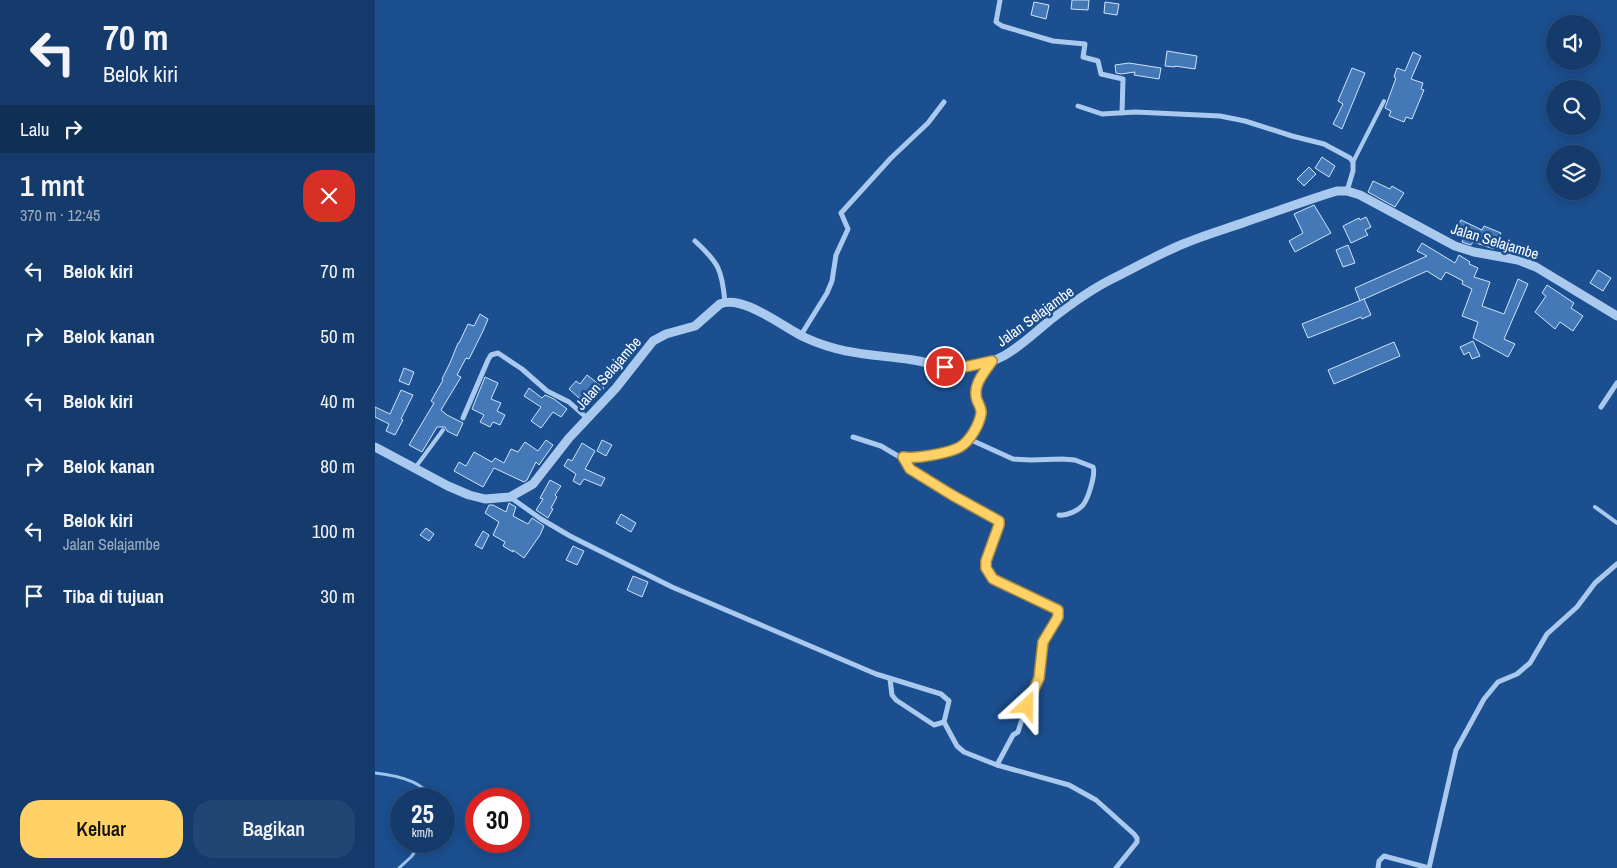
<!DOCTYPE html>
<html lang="id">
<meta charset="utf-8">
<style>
:root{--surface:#143b6b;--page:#214673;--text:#f1f3f6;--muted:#9dadc1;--line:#33557e;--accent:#ffd166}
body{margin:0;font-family:"Archivo Narrow",sans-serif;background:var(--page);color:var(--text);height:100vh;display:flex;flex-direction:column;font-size:19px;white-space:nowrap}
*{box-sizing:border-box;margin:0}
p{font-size:16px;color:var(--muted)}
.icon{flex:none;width:28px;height:28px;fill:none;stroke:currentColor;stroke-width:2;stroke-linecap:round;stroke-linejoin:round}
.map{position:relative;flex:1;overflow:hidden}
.drawer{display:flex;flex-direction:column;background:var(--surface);width:375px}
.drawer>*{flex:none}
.banner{background:#143b6b;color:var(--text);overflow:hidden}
.controls{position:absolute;left:1171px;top:15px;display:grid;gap:10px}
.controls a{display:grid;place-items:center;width:55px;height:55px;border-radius:50%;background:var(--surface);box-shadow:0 2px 12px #0003,0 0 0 1px var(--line);font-size:25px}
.speed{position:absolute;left:15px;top:788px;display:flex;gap:10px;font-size:25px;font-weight:700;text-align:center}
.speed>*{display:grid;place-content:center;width:65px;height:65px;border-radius:50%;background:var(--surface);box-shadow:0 2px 12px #0003,0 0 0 1px var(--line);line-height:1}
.speed small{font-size:12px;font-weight:400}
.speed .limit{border:8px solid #d22;background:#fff;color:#111}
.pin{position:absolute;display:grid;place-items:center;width:42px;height:42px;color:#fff;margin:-21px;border:2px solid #fff;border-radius:50%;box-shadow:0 1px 5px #0007}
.me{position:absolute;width:55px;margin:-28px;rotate:24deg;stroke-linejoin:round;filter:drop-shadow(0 0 4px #0008)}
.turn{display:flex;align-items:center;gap:18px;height:105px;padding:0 20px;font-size:22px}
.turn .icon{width:65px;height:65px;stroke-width:2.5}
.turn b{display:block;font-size:35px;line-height:42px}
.then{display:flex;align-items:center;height:48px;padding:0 20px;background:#0003;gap:10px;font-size:19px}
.round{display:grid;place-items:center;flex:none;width:52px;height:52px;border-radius:20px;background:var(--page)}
.summary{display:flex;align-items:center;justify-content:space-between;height:85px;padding:0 20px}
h1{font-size:30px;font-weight:600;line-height:38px}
.cta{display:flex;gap:10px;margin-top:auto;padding:10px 20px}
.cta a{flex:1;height:58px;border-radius:20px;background:var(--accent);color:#111;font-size:20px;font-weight:600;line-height:58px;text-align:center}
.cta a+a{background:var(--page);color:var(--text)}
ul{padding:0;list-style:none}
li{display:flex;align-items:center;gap:15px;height:65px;padding:0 20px}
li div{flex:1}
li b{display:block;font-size:19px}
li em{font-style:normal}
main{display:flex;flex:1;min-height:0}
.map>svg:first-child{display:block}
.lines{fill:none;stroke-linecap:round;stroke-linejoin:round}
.stream{stroke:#9cc4f0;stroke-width:3}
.building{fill:#4478b7;stroke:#cfe3fa}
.service{stroke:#a9c9ee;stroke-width:4}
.minor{stroke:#a9c9ee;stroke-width:5}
.tertiary{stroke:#a9c9ee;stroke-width:9}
.route-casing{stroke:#a68842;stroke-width:12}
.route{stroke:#ffd166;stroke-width:9}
.labels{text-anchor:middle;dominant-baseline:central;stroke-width:5;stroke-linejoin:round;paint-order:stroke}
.street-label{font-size:15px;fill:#fff;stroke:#1b4f8f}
</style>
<main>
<section class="drawer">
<div class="banner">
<div class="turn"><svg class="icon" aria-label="left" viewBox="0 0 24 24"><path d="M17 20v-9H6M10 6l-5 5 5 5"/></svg><div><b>70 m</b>Belok kiri</div></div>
<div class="then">Lalu<svg class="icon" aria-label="right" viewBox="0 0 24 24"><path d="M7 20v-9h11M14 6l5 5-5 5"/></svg></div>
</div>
<div class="summary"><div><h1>1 mnt</h1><p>370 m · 12:45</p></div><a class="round" style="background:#d93025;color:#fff"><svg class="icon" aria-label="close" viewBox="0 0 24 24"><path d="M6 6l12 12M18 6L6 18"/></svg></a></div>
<ul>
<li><svg class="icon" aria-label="left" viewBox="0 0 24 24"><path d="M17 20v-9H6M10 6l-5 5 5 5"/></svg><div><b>Belok kiri</b></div><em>70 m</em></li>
<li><svg class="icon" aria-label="right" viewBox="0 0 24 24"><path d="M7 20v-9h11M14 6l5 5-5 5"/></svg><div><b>Belok kanan</b></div><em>50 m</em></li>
<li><svg class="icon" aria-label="left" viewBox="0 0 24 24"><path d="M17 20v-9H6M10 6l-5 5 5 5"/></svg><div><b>Belok kiri</b></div><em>40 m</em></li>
<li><svg class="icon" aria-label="right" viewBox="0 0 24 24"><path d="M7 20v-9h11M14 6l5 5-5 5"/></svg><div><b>Belok kanan</b></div><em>80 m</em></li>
<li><svg class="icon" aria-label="left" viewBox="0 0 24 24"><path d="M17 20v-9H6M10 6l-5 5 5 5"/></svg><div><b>Belok kiri</b><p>Jalan Selajambe</p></div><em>100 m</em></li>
<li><svg class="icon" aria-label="arrive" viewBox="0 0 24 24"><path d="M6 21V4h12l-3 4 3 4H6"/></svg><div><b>Tiba di tujuan</b></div><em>30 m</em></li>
</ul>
<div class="cta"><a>Keluar</a><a>Bagikan</a></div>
</section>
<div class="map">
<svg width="1242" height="868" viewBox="0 0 1242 868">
<rect width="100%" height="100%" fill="#1b4f8f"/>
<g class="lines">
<g class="stream">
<path d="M0,773C20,775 47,780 58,799"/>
<path d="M24,868L36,857L48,841"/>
</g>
</g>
<g class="building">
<path d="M697,0H714L713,10L696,9Z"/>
<path d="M659,2L674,5L671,19L656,15Z"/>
<path d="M730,2L744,4L742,15L729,13Z"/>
<path d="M792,51L822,56L820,69L800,66V67L790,66Z"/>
<path d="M1038,52L1046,56L1036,79L1048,83L1046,89L1049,90L1037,119L1031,117L1029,122L1014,116L1016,111L1010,108L1021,78L1019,77L1022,68L1030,71Z"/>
<path d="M754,63L786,68L784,79L759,75L760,72L746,74L741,73L740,65Z"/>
<path d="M977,68L990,73L967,129L958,124L968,104L963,101Z"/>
<path d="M947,157L960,166L954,177L940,168Z"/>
<path d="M934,167L941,174L929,186L922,179Z"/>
<path d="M998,181L1015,189L1017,186L1029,193L1020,207L993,192Z"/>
<path d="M939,205L956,233L920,252L914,241L928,233L919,214Z"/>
<path d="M991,217L996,227L990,230L993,235L976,243L968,226L984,218L985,220Z"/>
<path d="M1086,220L1107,230L1109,226L1126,233L1119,249L1098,242L1096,245L1087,242L1091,233L1082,229Z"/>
<path d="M1047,243L1080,263L1084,255L1095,262L1094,264L1103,268L1099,277L1115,282L1107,306L1129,314L1143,279L1153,284L1129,339L1140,344L1133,357L1098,338L1103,322L1087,316L1097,289L1087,284L1088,281L1071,272L1066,280L1052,271L985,301L980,288L1052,256L1042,251Z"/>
<path d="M973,245L980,263L968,267L961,250Z"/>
<path d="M1223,270L1236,278L1228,291L1215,283Z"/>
<path d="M1172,285L1199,303L1196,308L1208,316L1198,331L1185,322L1180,329L1160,312L1171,296L1167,293Z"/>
<path d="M989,299L996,315L987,319L986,317L933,338L927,324Z"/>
<path d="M105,314L113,319L108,331L94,359L91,358L82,375L86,377L66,410L72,415L88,423L82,436L72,431L70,427H62L47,452L34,445L59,403L56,401L68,380L67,379L75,363L83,343H84L93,324L99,326Z"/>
<path d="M1098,341L1105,356L1097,359L1094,352L1089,355L1085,347Z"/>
<path d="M1019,342L1025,356L959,384L953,370Z"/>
<path d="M29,368L39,372L34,385L24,381Z"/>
<path d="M212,375L229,388L213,406L194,389L201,381L205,384Z"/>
<path d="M110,377L123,383L116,399L126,403L122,411L130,415L125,425L118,422L115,427L105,422L109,415L97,409Z"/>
<path d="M154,388L167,398L170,395L179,399L192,409L186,417L178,412L166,428L156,421L166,407L149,396Z"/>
<path d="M26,390L38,395L26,419L28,420L20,435L11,431L14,424L0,417V407L15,414Z"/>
<path d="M171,440L178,445L164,465L161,462L152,480L149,482L119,468L108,487L79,471L84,462L91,466L99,452L117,462L120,458L129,463L136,449L143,452L150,442L163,451Z"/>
<path d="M227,440L237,445L231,456L222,451Z"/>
<path d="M207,443L220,451L210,469L230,478L226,486L209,479L205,485L198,481L201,474L189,466L193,459L197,461Z"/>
<path d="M175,480L186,486L180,495L182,497L176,508L178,509L173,518L161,510L168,499L165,498Z"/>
<path d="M134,503L141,507L138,516L153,524L157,518L169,526L165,535L149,558L138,550V552L128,546L130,542L118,535L124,522L110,513L114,505H118L131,512Z"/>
<path d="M246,514L261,523L256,532L241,523Z"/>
<path d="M51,528L59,534L54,541L45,535Z"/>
<path d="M108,531L114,535L107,549L100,545Z"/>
<path d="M198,546L209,551L202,565L191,560Z"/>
<path d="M258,576L273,582L267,597L252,590Z"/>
</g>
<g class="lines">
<g class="service">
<path d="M978,162L1009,101"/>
<path d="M40,468L68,430"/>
<path d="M1220,507L1242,523"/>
</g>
<g class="minor">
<path d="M625,0L621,22L627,26L678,41L710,44L708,57L723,61L726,74L748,79L747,113"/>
<path d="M703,106L727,114L760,112L845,116L870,121L917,136L949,144L975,158L978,162V171L972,191"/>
<path d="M320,241C344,263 347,270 350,302"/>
<path d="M426,335L452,293L457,281L461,255L473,229L466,213L516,158L553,123L569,102"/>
<path d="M1226,407L1242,383"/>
<path d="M88,418L113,360L116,355L123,353L147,369L172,391L194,402L212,418"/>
<path d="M478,437L506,446L523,456L532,458L558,454L586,446L594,439L605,418L606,408L602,399L601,388L607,375L615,364"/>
<path d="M594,439L638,459L656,460L687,459L700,460L718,467C721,474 713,499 708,505C703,511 691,516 684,515"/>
<path d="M528,457L535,469L577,495L623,521L625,525L611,561C611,569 613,573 618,579L675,605L683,610L684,614L668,642L664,678L648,716L643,732L638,735L622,765"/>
<path d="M135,497L166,519L195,536L297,587L501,674L566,694L574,701L569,722L582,746L589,752L622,765L694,785L721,800L759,834L762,838V842L741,868"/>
<path d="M515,679L517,695L521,700L559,725L569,722"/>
<path d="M1003,868L1004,861L1009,856L1054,868"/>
<path d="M1054,868L1081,750L1109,699L1123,682L1142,674L1155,663L1172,634L1202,607L1220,583L1242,564"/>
</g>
<path class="tertiary" d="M0,447L73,486L94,495L110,499L135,497L158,484L194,438L241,388L278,341L291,334L320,326L345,304C368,294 409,328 431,338C468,355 498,354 538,360C553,362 570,369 586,368C627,365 644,346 674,321C693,306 715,290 737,279C761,267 784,254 808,244C829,235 851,229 873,221C903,211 932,200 962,191H972L985,195L1080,246L1099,252L1143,260L1161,267L1242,316"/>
</g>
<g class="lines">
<defs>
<path id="route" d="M570,367L585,368L617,361C609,373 597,385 602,400C604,405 607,409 606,414C604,425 595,441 585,447C574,453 542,459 528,457L535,469L577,495L624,521V525L611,561V568L618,579L683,610V617L668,642L664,678L652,706"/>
</defs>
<use href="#route" class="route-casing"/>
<use href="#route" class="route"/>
</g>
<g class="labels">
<g class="street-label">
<text transform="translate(1120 241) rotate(17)">Jalan Selajambe</text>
<text transform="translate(660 316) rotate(-36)">Jalan Selajambe</text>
<text transform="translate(233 373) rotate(-49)">Jalan Selajambe</text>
</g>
</g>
</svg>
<div class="controls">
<a><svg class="icon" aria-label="sound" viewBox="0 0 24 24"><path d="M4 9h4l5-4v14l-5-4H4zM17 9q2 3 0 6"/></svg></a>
<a><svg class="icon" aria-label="search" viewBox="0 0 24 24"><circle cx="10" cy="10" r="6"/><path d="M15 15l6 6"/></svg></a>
<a><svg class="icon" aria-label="layers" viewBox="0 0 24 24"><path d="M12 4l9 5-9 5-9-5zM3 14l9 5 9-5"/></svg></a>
</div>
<div class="speed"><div>25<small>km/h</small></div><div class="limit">30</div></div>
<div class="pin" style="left:570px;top:367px;background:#d93025"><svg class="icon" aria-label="arrive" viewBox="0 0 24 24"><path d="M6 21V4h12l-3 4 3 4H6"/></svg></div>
<svg class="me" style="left:652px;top:706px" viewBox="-20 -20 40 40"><path d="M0-17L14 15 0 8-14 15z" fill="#ffd166" stroke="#fff" stroke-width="4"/></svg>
</div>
</main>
